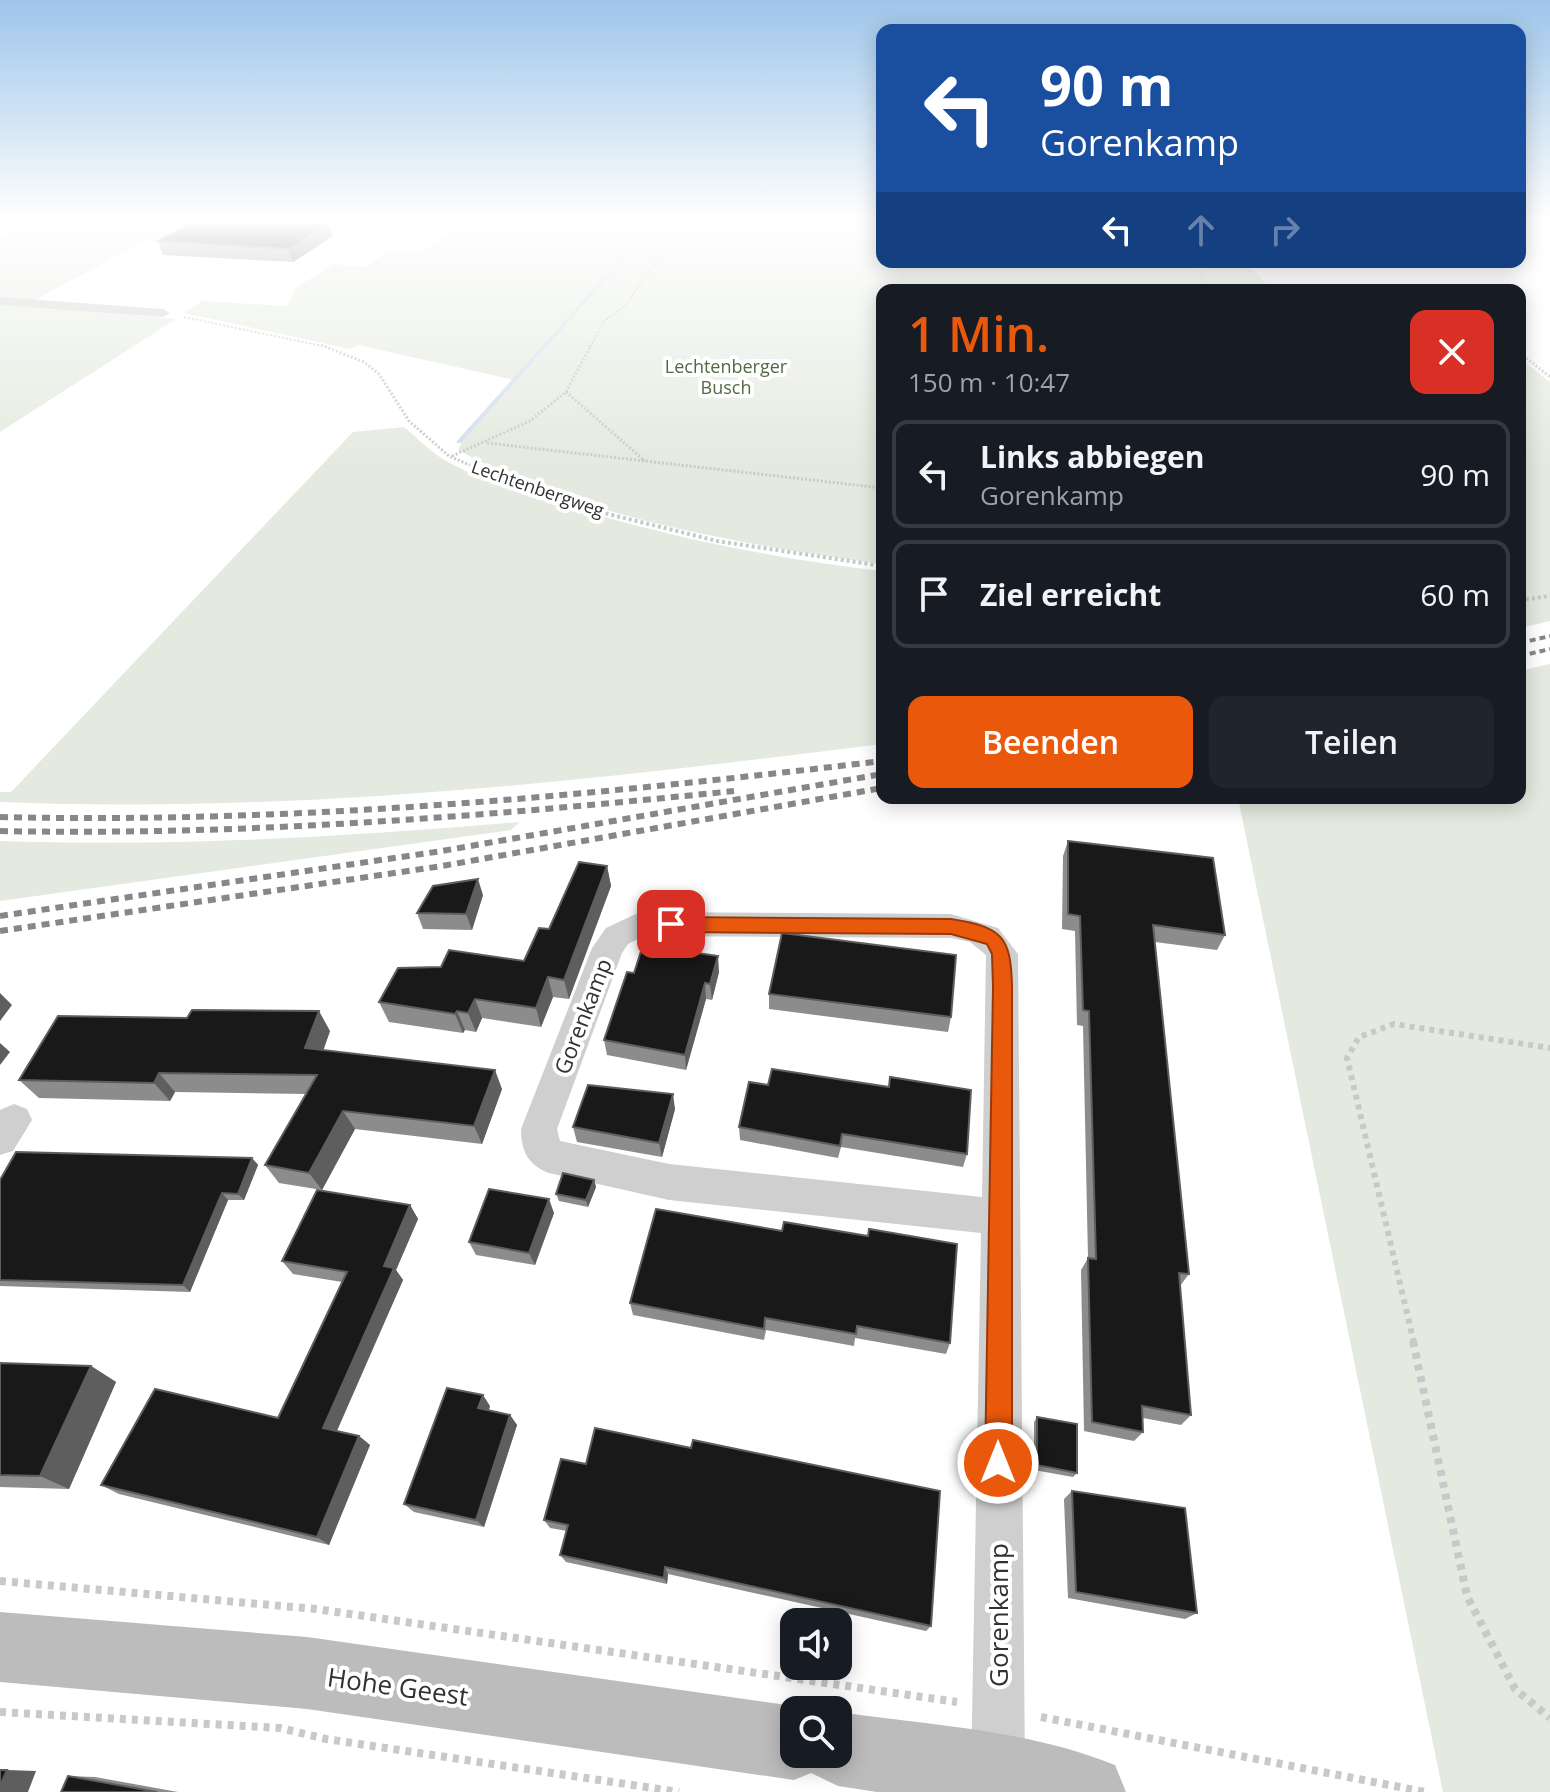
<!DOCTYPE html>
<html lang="de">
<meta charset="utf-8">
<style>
:root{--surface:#171b24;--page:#20242c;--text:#f1f3f6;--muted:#9ea1a6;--line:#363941;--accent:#ea580c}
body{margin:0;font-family:"Open Sans",sans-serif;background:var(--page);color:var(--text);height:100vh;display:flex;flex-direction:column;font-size:30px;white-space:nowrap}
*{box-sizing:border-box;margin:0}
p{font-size:26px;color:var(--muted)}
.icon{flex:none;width:44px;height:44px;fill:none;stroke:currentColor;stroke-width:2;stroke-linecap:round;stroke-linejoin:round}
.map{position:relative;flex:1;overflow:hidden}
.side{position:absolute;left:876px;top:284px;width:650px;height:520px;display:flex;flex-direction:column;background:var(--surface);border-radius:16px;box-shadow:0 4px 20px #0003}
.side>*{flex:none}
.top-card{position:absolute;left:876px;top:24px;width:650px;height:244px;border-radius:16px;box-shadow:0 4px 20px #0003;background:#1a4fa0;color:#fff;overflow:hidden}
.buttons{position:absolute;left:780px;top:1608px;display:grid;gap:16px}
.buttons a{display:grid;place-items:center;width:72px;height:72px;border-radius:16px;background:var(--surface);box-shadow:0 4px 20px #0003;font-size:40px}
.pin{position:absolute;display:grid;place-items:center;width:68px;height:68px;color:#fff;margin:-34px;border-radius:16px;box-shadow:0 4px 12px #0006}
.me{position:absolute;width:88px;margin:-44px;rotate:0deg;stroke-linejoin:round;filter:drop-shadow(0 0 6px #0008)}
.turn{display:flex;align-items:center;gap:28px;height:168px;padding:0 32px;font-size:36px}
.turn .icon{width:104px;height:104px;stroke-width:2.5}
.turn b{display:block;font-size:56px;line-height:68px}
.lanes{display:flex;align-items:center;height:76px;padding:0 32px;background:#0003;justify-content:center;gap:40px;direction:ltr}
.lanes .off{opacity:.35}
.round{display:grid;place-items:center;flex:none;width:84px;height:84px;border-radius:16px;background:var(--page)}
.head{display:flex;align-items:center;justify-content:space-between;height:136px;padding:0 32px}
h1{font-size:48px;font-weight:600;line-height:60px;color:var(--accent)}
.primary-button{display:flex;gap:16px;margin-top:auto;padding:16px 32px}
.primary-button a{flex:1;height:92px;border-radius:16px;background:var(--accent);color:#fff;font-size:32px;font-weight:600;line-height:92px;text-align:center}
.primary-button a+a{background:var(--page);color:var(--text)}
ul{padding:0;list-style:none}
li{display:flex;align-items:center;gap:24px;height:108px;margin:0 16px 12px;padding:0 16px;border:4px solid var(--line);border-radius:16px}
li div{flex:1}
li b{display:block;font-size:30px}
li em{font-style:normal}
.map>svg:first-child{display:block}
.green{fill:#e4eadf}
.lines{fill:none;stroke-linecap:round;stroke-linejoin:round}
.stream{fill:#d0deeb;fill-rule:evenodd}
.path-far4{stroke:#c9c9c9;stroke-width:2;stroke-dasharray:2 2;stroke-linecap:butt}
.path-far3{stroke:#c9c9c9;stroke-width:3;stroke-dasharray:2 2;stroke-linecap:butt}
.path-far2{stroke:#c9c9c9;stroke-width:4;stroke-dasharray:3 3;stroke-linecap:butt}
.path-far1{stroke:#c9c9c9;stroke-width:6;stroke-dasharray:5 5;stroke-linecap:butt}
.path{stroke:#c9c9c9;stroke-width:8;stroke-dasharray:6 6;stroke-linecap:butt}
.street{fill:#cfcfcf;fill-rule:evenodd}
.secondary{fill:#bcbcbc;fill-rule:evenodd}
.rail-far1{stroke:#878787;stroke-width:4;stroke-dasharray:6 4;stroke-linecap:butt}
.rail{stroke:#878787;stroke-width:6;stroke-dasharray:8 6;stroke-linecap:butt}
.wall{fill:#8c8c8c}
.shaded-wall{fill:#5e5e5e}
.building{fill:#191919;stroke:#5e5e5e;stroke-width:2}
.route{fill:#ea580c;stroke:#983908;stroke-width:2}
.labels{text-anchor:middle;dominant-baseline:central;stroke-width:8;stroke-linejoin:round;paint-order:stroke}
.far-park-label{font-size:18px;fill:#526a43;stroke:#fff}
.far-street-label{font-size:18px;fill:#323232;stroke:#fff}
.street-label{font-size:22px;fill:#323232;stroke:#fff}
.near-street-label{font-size:26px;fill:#323232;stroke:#fff}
</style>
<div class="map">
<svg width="1550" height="1792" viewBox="0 0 1550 1792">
<rect width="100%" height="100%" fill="#fff"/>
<g class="green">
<path d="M48,219H184L166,228L171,229L168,243L144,241L35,300L0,298V239Z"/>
<path d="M292,219H882V262H1247L1271,290H882V564C745,545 580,518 458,450L465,435L514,380L358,345L350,349L184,313L202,301L288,306L294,289L333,264L365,267L388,251L420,252L451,232L413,229L403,236L322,231L329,226Z"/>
<path d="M0,303L176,319L0,432Z"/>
<path d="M1520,358L1550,382V621L1520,628Z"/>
<path d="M404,427C416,437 428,449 441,458C485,484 535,497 584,511C682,540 780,559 882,571V744C589,781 296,814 0,802V792H11L353,432Z"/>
<path d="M1550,664V1792H1443L1238,798H1520V671Z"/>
<path d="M520,822L511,830L0,901V841C174,847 346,837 520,822Z"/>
</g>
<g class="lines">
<path class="stream" d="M656,219H660L461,443H457V441Z"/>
<g class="path-far4">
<path d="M1198,262L1202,277L1214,290"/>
<path d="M184,317L327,347"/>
<path d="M590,347L604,321L625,306L684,221L694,219"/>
</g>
<g class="path-far3">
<path d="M321,345L364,362L379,374L409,421L449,456L499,478L594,511"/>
<path d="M1520,353L1550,377"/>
<path d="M566,392L645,461"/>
<path d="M487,443L882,488"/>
<path d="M452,456L530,421L566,392L591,345"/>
</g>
<g class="path-far2">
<path d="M588,509L717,541L882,566"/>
<path d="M1520,600L1550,596"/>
</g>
<path class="path-far1" d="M1414,1343L1347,1058L1359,1037L1394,1024L1550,1048"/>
<g class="path">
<path d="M1413,1341L1467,1596L1515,1689L1550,1718"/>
<path d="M0,1581L316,1609L957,1702"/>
<path d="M0,1712L280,1728L326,1739L679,1792"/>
<path d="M1041,1717L1425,1792"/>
</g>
<g class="street">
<path d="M0,297L163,309L170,313L163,317L0,305Z"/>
<path d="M640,912L951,914L998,928L1018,954L1025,1773L1017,1792H979L971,1773L981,1233L669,1200L549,1173C528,1165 521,1151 521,1129L592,948L606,928ZM644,936L951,938L970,942L986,955L982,1197L669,1164L560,1141L557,1129L622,953L628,944Z"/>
<path d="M14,1104L27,1109L32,1120L13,1151L0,1155V1110Z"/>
</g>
<path class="secondary" d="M0,1612L307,1637L794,1706L803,1710H794V1754H838V1712C929,1725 1030,1730 1115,1765L1126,1792H877L838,1786L811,1773L794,1780L307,1709L0,1682Z"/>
<g class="rail-far1">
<path d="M1520,643L1550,636"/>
<path d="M1520,656L1550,649"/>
</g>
<g class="rail">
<path d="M0,817C296,824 588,796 882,761"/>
<path d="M0,831C246,836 489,816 734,791"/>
<path d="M0,916L442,851L882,774"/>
<path d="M0,931L442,866L882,788"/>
</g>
</g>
<g class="wall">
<path d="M333,236L293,262L163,255L158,241Z"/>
<path d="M1068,841L1225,935L1217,950L1155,942L1189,1274L1180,1286L1191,1415L1181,1425L1143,1418V1432L1134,1441L1084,1431L1081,1270L1088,1258L1083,1026L1077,1025L1075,931L1062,929L1063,856Z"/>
<path d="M607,866L611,886L569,999L553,997L541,1027L482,1018L476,1032L465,1030L463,1033L389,1022L379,1002L524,961L549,929Z"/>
<path d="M483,895L472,930L423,929L417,913Z"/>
<path d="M719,972L712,1000L706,999L686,1070L607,1055L604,1040L634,973Z"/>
<path d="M769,994L951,1017L948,1032L769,1009Z"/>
<path d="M330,1031L323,1051L502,1089L482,1144L355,1129L322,1190L279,1183L265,1165L307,1094L175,1092L170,1101L39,1098L19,1080Z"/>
<path d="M749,1082L967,1154L963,1167L841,1147L838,1158L740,1140L739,1127Z"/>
<path d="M675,1109L662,1157L577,1142L573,1127Z"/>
<path d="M252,1158L258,1165L244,1200H228L190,1292L0,1286V1180Z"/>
<path d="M594,1180L596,1187L588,1207L559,1201L556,1194Z"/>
<path d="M410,1205L418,1219L396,1270L403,1280L337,1431L359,1436L370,1445L329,1545L119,1494L101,1485L278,1418L342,1282L293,1274L282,1261Z"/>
<path d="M554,1213L535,1265L476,1255L469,1242Z"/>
<path d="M869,1229L950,1343L946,1354L855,1338L854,1346L766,1330L764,1340L633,1315L630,1303L782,1231L868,1236Z"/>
<path d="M0,1363L91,1366L116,1382L69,1489L0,1487Z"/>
<path d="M490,1406L489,1410L510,1415L517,1425L484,1527L414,1512L404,1504Z"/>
<path d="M1037,1417L1077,1473L1073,1477L1034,1470V1422Z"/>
<path d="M561,1459L931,1626L926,1631L668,1574L667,1584L566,1562L560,1555L567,1531L550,1528L544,1520Z"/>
<path d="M1072,1491L1197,1613L1185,1619L1068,1598L1064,1499Z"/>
<path d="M68,1776L95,1777L178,1792H61Z"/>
</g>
<g class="shaded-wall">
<path d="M329,223L333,236L293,262L289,249Z"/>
<path d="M607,866L611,886L569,999L564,980Z"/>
<path d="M478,879L483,895L472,930L466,914Z"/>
<path d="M718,956L719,972L712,1000L710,984Z"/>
<path d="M548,977L553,997L541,1027L536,1008Z"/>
<path d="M705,983L706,999L686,1070L685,1055Z"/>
<path d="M0,993L12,1005L0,1021Z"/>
<path d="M475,999L482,1018L476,1032L468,1013Z"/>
<path d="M319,1011L330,1031L317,1068L305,1048Z"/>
<path d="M457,1011L465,1030L463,1033L455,1014Z"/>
<path d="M0,1043L10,1052L0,1065Z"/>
<path d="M495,1070L502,1089L482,1144L474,1126Z"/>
<path d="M159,1073L175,1092L170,1101L154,1083Z"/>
<path d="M673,1094L675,1109L662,1157L659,1143Z"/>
<path d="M343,1111L355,1129L322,1190L309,1173Z"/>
<path d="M252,1158L258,1165L244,1200L238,1194Z"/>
<path d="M594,1180L596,1187L588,1207L586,1200Z"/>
<path d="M222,1193L228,1200L190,1292L183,1285Z"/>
<path d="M549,1199L554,1213L535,1265L529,1253Z"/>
<path d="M410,1205L418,1219L396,1270L403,1280L334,1437L323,1428L384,1266Z"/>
<path d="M91,1366L116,1382L69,1489L40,1476Z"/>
<path d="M483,1395L490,1406L486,1418L478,1408Z"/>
<path d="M510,1415L517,1425L484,1527L476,1520Z"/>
<path d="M359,1436L370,1445L329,1545L317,1537Z"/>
<path d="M665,1567L668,1574L667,1584L664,1578Z"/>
<path d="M7,1770L36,1771L28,1792H0V1786Z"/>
</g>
<g class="building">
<path d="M200,219H242L329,223L289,249L158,241Z"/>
<path d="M1068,841L1213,858L1225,935L1153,925L1189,1274L1179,1273L1191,1415L1142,1406L1143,1432L1092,1422L1088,1258L1096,1259L1089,1011L1083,1010L1080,916L1068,914Z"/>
<path d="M579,862L607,866L564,980L548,977L536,1008L475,999L468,1013L457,1011L455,1014L379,1002L398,968L441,967L449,950L524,961L539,928L549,929Z"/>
<path d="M478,879L466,914L417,913L433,886Z"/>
<path d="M782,933L956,955L951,1017L769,994Z"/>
<path d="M643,945L718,956L710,984L705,983L685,1055L604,1040L627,972L634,973Z"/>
<path d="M192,1010L319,1011L305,1048L495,1070L474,1126L343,1111L309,1173L265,1165L317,1075L159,1073L154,1083L19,1080L58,1016L187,1018Z"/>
<path d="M772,1069L889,1087L890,1077L971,1090L967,1154L842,1134L840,1146L739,1127L749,1082L768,1085Z"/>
<path d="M588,1085L673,1094L659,1143L573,1127Z"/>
<path d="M16,1152L252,1158L238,1194L222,1193L183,1285L0,1280V1180Z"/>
<path d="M563,1173L594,1180L586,1200L556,1194Z"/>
<path d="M489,1189L549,1199L529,1253L469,1242Z"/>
<path d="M317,1190L410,1205L384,1266L394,1268L323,1428L359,1436L317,1537L101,1485L155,1389L278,1418L347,1272L282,1261Z"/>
<path d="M656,1209L782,1231L784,1222L868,1236L869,1229L957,1244L950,1343L857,1326L856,1334L765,1318L764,1329L630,1303Z"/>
<path d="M0,1363L91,1366L40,1476L0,1475Z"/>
<path d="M447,1388L483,1395L478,1408L510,1415L476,1520L404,1504Z"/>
<path d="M1037,1417L1077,1424V1473L1037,1465Z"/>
<path d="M595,1428L691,1448L693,1440L940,1491L931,1626L665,1567L664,1578L560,1555L568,1525L544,1520L561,1459L586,1464Z"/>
<path d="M1072,1491L1185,1508L1197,1613L1076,1592Z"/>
<path d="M0,1770H7L0,1786Z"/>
<path d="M68,1776L157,1792H61Z"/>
</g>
<linearGradient id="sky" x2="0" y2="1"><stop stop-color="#9ec5e9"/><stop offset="0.47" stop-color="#fff"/><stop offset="1" stop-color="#fff" stop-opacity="0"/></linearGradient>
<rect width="1550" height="470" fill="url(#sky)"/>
<path class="route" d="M671,917L951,919C1002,927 1011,936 1012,987V1463L1008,1472L998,1476L989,1472L985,1463L993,987L992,954L987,944L951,934L671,932L662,924Z"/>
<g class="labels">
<g class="far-park-label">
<text x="726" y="366">Lechtenberger<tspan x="726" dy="21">Busch</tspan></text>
</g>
<g class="far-street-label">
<text transform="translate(538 488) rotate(19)">Lechtenbergweg</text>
</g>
<g class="street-label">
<text transform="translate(582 1016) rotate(-69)">Gorenkamp</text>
</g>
<g class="near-street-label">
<text transform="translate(998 1615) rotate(-90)">Gorenkamp</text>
<text transform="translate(398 1686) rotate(8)">Hohe Geest</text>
</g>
</g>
</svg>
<div class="buttons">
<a><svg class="icon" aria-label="sound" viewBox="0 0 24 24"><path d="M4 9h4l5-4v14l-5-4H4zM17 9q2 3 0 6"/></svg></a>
<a><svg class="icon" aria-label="search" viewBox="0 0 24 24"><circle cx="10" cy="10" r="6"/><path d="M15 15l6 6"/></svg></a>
</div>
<div class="pin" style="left:671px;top:924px;background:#d93025"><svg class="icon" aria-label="arrive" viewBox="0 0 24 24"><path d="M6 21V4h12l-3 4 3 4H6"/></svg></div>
<svg class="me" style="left:998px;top:1463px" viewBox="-20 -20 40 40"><circle r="17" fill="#ea580c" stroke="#fff" stroke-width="3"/><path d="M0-11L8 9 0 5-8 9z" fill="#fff"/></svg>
<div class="top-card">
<div class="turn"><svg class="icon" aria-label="left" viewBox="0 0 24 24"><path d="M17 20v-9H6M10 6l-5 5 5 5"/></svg><div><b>90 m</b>Gorenkamp</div></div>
<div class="lanes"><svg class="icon" aria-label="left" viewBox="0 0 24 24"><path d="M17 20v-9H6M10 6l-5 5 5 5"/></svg><svg class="icon off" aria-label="ahead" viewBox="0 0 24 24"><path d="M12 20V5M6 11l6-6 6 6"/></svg><svg class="icon off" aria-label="right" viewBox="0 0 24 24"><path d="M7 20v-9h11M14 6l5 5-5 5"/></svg></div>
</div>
<section class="side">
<div class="head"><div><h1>1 Min.</h1><p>150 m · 10:47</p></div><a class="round" style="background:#d93025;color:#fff"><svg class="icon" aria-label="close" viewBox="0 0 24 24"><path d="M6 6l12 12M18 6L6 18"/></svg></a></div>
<ul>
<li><svg class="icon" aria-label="left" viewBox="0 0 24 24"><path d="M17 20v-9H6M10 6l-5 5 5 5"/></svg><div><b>Links abbiegen</b><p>Gorenkamp</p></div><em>90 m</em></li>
<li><svg class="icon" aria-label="arrive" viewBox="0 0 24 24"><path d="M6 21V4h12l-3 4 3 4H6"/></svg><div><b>Ziel erreicht</b></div><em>60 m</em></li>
</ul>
<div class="primary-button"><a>Beenden</a><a>Teilen</a></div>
</section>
</div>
